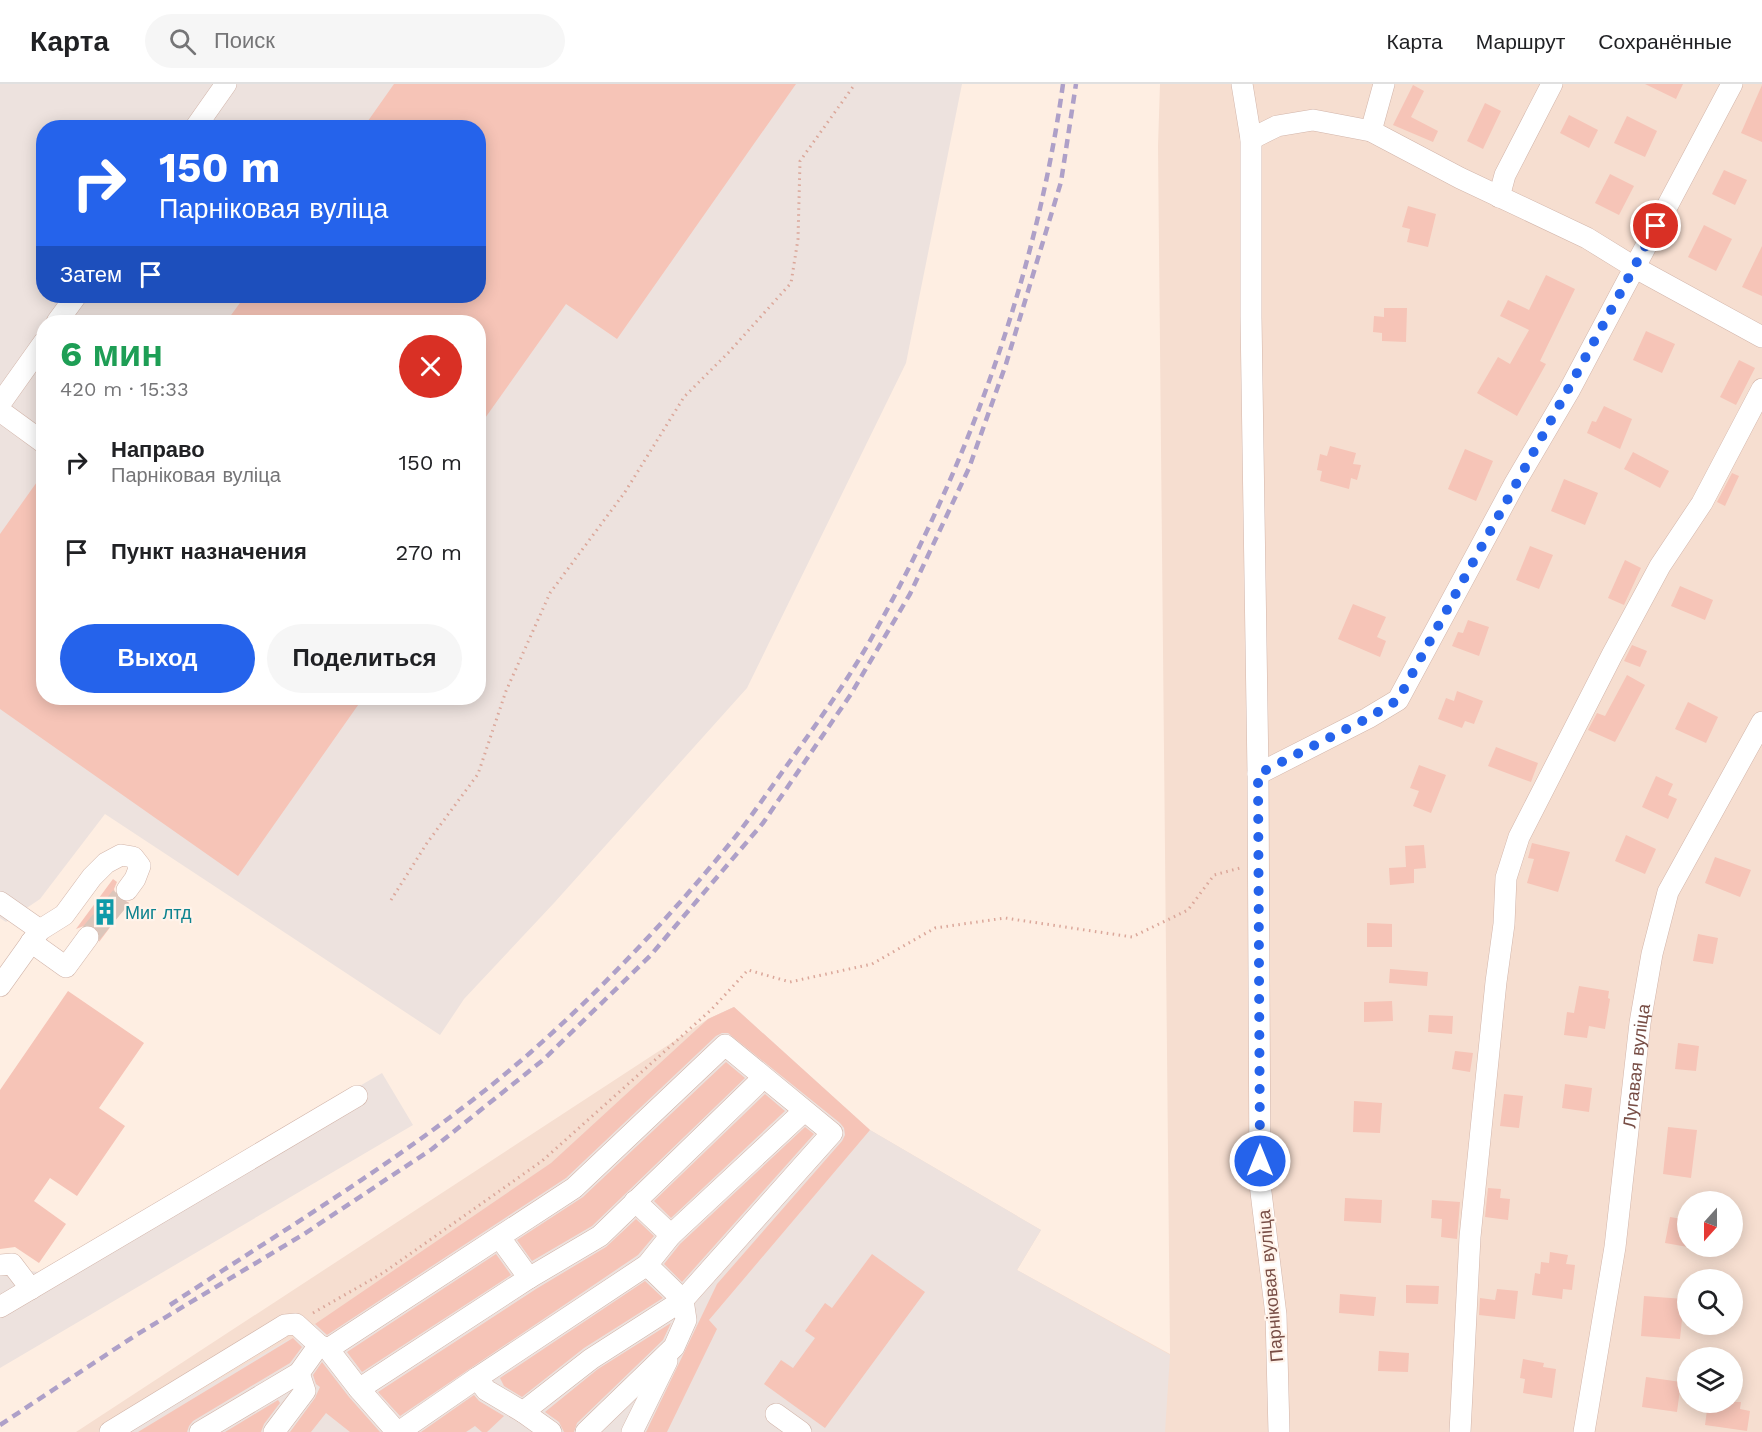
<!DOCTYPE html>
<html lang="ru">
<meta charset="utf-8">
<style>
:root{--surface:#fff;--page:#f6f6f6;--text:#202124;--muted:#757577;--line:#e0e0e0;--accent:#2563eb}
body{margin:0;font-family:"Work Sans",sans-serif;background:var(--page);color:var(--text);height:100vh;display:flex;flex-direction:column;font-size:22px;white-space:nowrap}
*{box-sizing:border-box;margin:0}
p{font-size:20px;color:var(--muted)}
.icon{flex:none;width:33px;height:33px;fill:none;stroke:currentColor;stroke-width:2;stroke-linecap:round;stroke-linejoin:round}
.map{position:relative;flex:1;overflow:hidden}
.details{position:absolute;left:36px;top:231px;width:450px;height:390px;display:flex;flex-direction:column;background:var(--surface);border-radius:24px;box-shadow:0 3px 15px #0003}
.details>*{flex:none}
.banner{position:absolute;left:36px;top:36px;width:450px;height:183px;border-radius:24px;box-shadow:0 3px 15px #0003;background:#2563eb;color:#fff;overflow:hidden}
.needle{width:39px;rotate:201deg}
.tools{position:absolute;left:1677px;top:1107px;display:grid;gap:12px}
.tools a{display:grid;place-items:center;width:66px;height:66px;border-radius:50%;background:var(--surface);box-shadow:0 3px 15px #0003;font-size:30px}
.pin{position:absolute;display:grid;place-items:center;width:51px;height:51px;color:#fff;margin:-26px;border:3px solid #fff;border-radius:50%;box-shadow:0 2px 6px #0007}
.me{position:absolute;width:66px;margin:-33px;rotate:0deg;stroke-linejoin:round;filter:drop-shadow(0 0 4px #0008)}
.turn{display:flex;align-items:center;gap:21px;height:126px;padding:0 24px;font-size:27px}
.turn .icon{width:78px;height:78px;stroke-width:2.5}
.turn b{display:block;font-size:42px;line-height:51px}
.then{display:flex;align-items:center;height:57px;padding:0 24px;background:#0003;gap:12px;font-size:22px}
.round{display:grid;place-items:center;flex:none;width:63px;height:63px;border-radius:32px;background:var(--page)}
.summary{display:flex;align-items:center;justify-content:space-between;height:102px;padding:0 24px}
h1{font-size:36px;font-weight:700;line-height:45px;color:#1e9e55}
.button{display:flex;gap:12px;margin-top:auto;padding:12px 24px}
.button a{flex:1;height:69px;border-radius:36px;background:var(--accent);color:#fff;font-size:24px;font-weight:700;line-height:69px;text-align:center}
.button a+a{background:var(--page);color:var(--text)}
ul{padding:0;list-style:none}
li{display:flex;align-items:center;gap:18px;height:90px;padding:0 24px}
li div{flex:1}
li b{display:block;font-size:22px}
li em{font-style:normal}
header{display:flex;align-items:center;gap:36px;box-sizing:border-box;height:84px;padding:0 30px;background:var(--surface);border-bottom:2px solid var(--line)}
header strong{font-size:28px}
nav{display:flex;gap:33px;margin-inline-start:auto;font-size:21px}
.search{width:420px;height:54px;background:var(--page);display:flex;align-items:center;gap:15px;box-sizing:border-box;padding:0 21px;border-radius:33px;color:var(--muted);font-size:22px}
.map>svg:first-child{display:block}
.residential{fill:#f6ded0;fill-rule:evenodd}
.industrial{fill:#ede2de;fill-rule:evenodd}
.building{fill:#f6c4b7}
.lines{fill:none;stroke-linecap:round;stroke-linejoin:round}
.minor-tunnel{stroke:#dcc6bb;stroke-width:21;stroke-dasharray:21 10;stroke-linecap:butt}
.minor-casing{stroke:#d2b5aa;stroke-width:22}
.path{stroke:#dba79a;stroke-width:3;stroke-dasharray:1.5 4.5;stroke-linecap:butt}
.minor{stroke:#fff;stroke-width:21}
.rail{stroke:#aea0c8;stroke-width:4.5;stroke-dasharray:9 6;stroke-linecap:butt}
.route{stroke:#2563eb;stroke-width:10;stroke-dasharray:0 18}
.labels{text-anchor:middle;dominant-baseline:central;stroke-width:4.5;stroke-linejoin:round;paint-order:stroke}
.culture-label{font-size:18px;fill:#0d838f;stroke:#fff3ea;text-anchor:start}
.street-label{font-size:18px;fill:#784e46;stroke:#fff3ea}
</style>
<header>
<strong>Карта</strong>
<div class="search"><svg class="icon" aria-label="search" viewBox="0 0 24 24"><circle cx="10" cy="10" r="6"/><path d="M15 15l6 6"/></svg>Поиск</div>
<nav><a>Карта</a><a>Маршрут</a><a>Сохранённые</a></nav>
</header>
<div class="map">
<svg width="1762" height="1348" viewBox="0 0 1762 1348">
<rect width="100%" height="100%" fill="#feeee2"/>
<path class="residential" d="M1160,0H1762V1348H76L708,935L734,923L870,1046L1041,1146L1017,1186L1170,1270L1158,62ZM1688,1118H1732V1162H1688ZM1688,1196H1732V1240H1688ZM1688,1274H1732V1318H1688Z"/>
<g class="industrial">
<path d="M0,0H962L906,279L747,604L554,819L464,915L440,951L105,730L40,815L6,838L0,834ZM44,44H478V212H44ZM44,238H478V614H44Z"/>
<path d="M734,923L870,1046L1041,1146L1017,1186L1170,1271L1165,1348H128L287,1256L295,1254L551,1079L708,935Z"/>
<path d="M382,989L413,1041L0,1284V1184L39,1188Z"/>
</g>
<g class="building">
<path d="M394,0H796L617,255L566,220L478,344V238H226L245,212H478V44H363Z"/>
<path d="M1645,0H1683L1676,15Z"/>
<path d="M1413,1L1424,7L1411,33L1438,47L1433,58L1393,41Z"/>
<path d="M1762,1V58L1741,49Z"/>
<path d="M1485,19L1501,27L1483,65L1467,57Z"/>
<path d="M1569,31L1598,46L1589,64L1560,49Z"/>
<path d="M1627,32L1657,47L1645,73L1614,59Z"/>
<path d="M1724,86L1747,96L1735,121L1712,110Z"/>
<path d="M1610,90L1634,102L1619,131L1595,119Z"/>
<path d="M1408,122L1436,130L1428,163L1407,158L1410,145L1402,143Z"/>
<path d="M1704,141L1732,155L1716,187L1688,173Z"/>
<path d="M1762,162V212L1742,203Z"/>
<path d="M1546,191L1575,205L1540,277L1546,280L1517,332L1477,309L1498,273L1510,280L1529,246L1500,232L1508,216L1529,226Z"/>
<path d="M1384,224H1407L1406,258L1382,257V249L1373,248L1374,232L1384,233Z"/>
<path d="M1646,247L1675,260L1662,289L1633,276Z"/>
<path d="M1739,276L1755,284L1736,321L1720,313Z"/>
<path d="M1604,322L1632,335L1620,365L1587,349L1592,337L1596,338Z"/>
<path d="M1330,362L1356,369L1353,380L1361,381L1357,396L1351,394L1349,405L1320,397L1322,387L1317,386L1320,370L1327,372Z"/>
<path d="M1465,365L1493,377L1476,417L1448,405Z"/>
<path d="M1633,368L1669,387L1660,404L1624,385Z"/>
<path d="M44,388V614H363L238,792L0,625V450Z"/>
<path d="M1732,389L1739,392L1725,422L1717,418Z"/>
<path d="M1564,395L1598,409L1585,441L1551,427Z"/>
<path d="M1530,462L1553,471L1539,505L1516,496Z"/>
<path d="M1625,476L1641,484L1624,521L1608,514Z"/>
<path d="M1680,502L1713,516L1705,536L1671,522Z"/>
<path d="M1353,520L1386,533L1377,553L1386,557L1380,573L1338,555Z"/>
<path d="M1468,536L1489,543L1479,572L1452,562L1458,548L1463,549Z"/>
<path d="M1632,561L1647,567L1640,583L1624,577Z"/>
<path d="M1627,591L1645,601L1615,658L1588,646L1597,629L1605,632Z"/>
<path d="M1457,607L1483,617L1474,640L1465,637L1462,644L1438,635L1446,614L1454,617Z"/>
<path d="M1688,618L1718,633L1706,659L1675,645Z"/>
<path d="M1496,663L1538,679L1531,698L1488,682Z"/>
<path d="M1419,681L1446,691L1431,729L1413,722L1419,707L1410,704Z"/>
<path d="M1656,692L1673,700L1668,711L1677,715L1668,735L1642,723Z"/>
<path d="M1626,751L1656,765L1645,790L1615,777Z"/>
<path d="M1532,759L1570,768L1558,808L1527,799L1534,775L1528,774Z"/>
<path d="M1424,761L1426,784L1414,785V799L1390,801L1389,784L1406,783L1405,762Z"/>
<path d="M1715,773L1751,786L1740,813L1705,799Z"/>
<path d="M113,795L117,798L114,805L116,812L120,817L129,818L99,858L100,848L95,842L89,840L76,845Z"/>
<path d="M1367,839L1392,840V863H1367Z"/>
<path d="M1698,850L1718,854L1713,880L1693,877Z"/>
<path d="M1390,885L1428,888L1427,902L1389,899Z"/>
<path d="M1579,902L1609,907L1608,914L1610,915L1605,945L1589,942L1587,954L1564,951L1567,928L1574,929Z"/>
<path d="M68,907L144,959L99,1024L125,1042L77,1112L50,1094L34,1117L66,1140L39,1179L15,1163L0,1165V1006Z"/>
<path d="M1392,917L1393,937L1364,938V918Z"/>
<path d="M734,923L870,1046L709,1236L717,1245L667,1348H646L717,1200L842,1057L845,1051L844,1044L840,1039L728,949H722L716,952L566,1094L327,1251L315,1240L551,1079L708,935Z"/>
<path d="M1429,931L1453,932L1452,950L1428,948Z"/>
<path d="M1678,959L1699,962L1696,987L1675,985Z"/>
<path d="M1455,967L1473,969L1470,988L1452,985Z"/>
<path d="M726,978L745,994L592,1142L532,1177L517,1156L583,1113Z"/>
<path d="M1565,1000L1592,1004L1589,1028L1562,1024Z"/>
<path d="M765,1010L785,1027L671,1134L654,1117Z"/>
<path d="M1504,1010L1523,1012L1519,1044L1500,1042Z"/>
<path d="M1354,1017L1382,1019L1380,1049L1353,1048Z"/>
<path d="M805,1043L814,1050L682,1198L664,1180L680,1160Z"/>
<path d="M1668,1043L1697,1046L1691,1094L1663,1090Z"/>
<path d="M1488,1104L1501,1105L1500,1114L1510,1115L1508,1136L1485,1133Z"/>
<path d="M1345,1114L1382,1116L1381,1139L1344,1137Z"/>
<path d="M1432,1116L1460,1118L1457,1155L1441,1153L1442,1135L1431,1134Z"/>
<path d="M1670,1133L1688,1136V1163L1665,1159Z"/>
<path d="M636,1135L654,1152L638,1171L400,1332L378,1308L536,1205L606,1163Z"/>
<path d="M1550,1168L1568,1171L1566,1180L1575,1181L1572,1206L1563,1205L1562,1215L1532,1211L1535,1189L1540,1190L1541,1178L1549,1179Z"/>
<path d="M496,1170L511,1191L362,1288L347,1268Z"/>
<path d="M872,1170L925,1208L825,1344L764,1300L781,1276L793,1284L815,1254L805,1247L825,1219L832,1224Z"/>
<path d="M645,1197L663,1214L584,1264L522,1313L504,1302L500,1294Z"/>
<path d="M1406,1201L1439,1202L1438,1220L1406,1219Z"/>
<path d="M1497,1205L1518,1207L1515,1235L1479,1231L1480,1214L1495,1216Z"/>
<path d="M1340,1210L1376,1213L1374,1232L1339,1229Z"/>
<path d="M1644,1212L1684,1215L1680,1255L1641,1252Z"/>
<path d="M671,1239L663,1256L577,1339L574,1348H564L559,1338L545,1328L598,1285Z"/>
<path d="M293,1254L302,1263L290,1279L193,1337L189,1342L187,1348H138Z"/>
<path d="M1379,1267L1409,1269L1408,1288L1378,1287Z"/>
<path d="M1523,1275L1544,1279L1543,1283L1556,1285L1552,1314L1523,1309L1525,1295L1520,1294Z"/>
<path d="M322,1278L349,1313L380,1348H350L326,1329L311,1348H290L315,1314L320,1303L316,1300L313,1291Z"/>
<path d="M1646,1293L1681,1298L1677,1328L1642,1323Z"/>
<path d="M474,1311L479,1317L504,1332L487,1348H482L475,1342L466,1348H421Z"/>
<path d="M278,1316L280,1319L264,1340L261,1348H225Z"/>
<path d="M1708,1318H1741L1740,1325L1750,1327L1747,1347L1705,1341Z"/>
</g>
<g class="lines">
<path class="minor-tunnel" d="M88,853L127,806"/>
<defs>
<g id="minor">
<path d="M1242,0L1251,55V233L1258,690"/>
<path d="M195,44L226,0"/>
<path d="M1371,47L1384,0"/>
<path d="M1251,55L1277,42L1313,36L1371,47L1460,94L1587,154L1634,183L1762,253"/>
<path d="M1499,113L1505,91L1552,0"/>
<path d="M57,238L76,212"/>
<path d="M0,320L44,258"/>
<path d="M0,327L44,359"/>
<path d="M0,818L40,846"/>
<path d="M31,858L66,883L88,853"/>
<path d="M0,902L40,846L64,831L92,793L106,779L121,771L133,773L140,782L135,795L127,806"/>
<path d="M635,1117L671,1151"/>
<path d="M500,1154L529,1194"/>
<path d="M0,1181L12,1180L31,1205"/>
<path d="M0,1223L357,1012"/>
<path d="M328,1265L574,1104L725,961L832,1049L683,1216L591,1275L523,1328L486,1306L477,1294L399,1348"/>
<path d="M477,1294L647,1181L671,1151L804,1027"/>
<path d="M359,1305L529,1194L600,1152L763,994"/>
<path d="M523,1328L551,1348"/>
<path d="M776,1330L801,1348"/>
<path d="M110,1348L285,1241L296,1240L319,1261L328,1265L359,1305L397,1348"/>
<path d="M200,1348L299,1289L319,1261"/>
<path d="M274,1348L305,1307L299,1289"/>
<path d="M586,1348L674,1263L686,1236L683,1216L647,1181"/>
<path d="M632,1348L667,1277"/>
<path d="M1279,1348L1276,1231L1260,1100L1258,690L1368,634L1398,616L1515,399L1569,307L1732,0"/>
<path d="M1460,1348L1470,1153L1496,898L1504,840L1506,794L1519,753L1612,571L1660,482L1702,419L1762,305"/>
<path id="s1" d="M1584,1348L1615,1163L1640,939L1652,870L1668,808L1762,638"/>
</g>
</defs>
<use href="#minor" class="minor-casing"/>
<g class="path">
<path d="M391,816L427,759L478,690L506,607L550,509L625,408L684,313L729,268L791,199L798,155L800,77L855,0"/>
<path d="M313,1229L383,1189L542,1077L711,926L748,886L790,898L872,880L935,844L1005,834L1132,853L1188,826L1214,791L1240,784"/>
</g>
<use href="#minor" class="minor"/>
<g class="rail">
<path d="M170,1221C292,1140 420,1065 531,968C600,907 669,834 727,763C747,739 765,712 783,687C812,646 842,605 867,562C965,390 1036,196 1063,0"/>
<path d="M0,1341L136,1251L304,1150L432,1065L543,976L650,872L763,739L851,610L910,510L969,384L1006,280L1061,98L1076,0"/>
</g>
</g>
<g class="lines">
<path class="route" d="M1260,1077L1258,690L1368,634L1398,616C1483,458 1572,301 1656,142"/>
</g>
<defs>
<symbol id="building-bare" viewBox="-9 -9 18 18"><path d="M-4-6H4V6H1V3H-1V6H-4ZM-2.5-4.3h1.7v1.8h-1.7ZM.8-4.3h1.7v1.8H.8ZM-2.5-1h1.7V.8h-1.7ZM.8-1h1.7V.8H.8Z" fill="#0f9aa8" stroke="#fff3ea" stroke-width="2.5" paint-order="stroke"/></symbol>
</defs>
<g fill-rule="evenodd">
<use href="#building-bare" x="86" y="809" width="38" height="38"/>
</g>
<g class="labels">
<g class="culture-label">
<text x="125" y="828">Миг лтд</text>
</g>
<g class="street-label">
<text stroke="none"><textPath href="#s1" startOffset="370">Лугавая вуліца</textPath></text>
<text transform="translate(1270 1202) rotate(-95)">Парніковая вуліца</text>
</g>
</g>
</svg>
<div class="tools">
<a><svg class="needle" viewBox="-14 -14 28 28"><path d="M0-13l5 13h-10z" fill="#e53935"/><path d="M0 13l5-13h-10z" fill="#757577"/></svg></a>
<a><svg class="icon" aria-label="search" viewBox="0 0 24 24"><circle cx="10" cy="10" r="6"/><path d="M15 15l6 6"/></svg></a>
<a><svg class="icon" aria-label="layers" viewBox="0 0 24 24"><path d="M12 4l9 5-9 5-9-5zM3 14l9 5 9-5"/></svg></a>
</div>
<div class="pin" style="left:1656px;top:142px;background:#d93025"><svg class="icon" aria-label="arrive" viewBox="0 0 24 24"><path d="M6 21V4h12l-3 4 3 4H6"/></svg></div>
<svg class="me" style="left:1260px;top:1077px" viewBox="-20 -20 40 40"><circle r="17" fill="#2563eb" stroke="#fff" stroke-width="3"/><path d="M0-11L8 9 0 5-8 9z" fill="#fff"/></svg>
<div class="banner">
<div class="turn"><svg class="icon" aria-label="right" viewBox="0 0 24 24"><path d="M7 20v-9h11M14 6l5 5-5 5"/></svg><div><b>150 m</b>Парніковая вуліца</div></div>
<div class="then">Затем<svg class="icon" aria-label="arrive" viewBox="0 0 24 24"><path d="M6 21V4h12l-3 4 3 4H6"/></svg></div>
</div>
<section class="details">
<div class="summary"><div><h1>6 мин</h1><p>420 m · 15:33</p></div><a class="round" style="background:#d93025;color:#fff"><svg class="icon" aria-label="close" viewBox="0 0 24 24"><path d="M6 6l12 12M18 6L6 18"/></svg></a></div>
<ul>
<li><svg class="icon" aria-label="right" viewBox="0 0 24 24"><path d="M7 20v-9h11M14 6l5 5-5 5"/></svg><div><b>Направо</b><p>Парніковая вуліца</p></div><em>150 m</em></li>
<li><svg class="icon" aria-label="arrive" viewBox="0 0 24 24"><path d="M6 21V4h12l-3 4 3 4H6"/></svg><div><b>Пункт назначения</b></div><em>270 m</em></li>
</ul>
<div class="button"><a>Выход</a><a>Поделиться</a></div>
</section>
</div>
